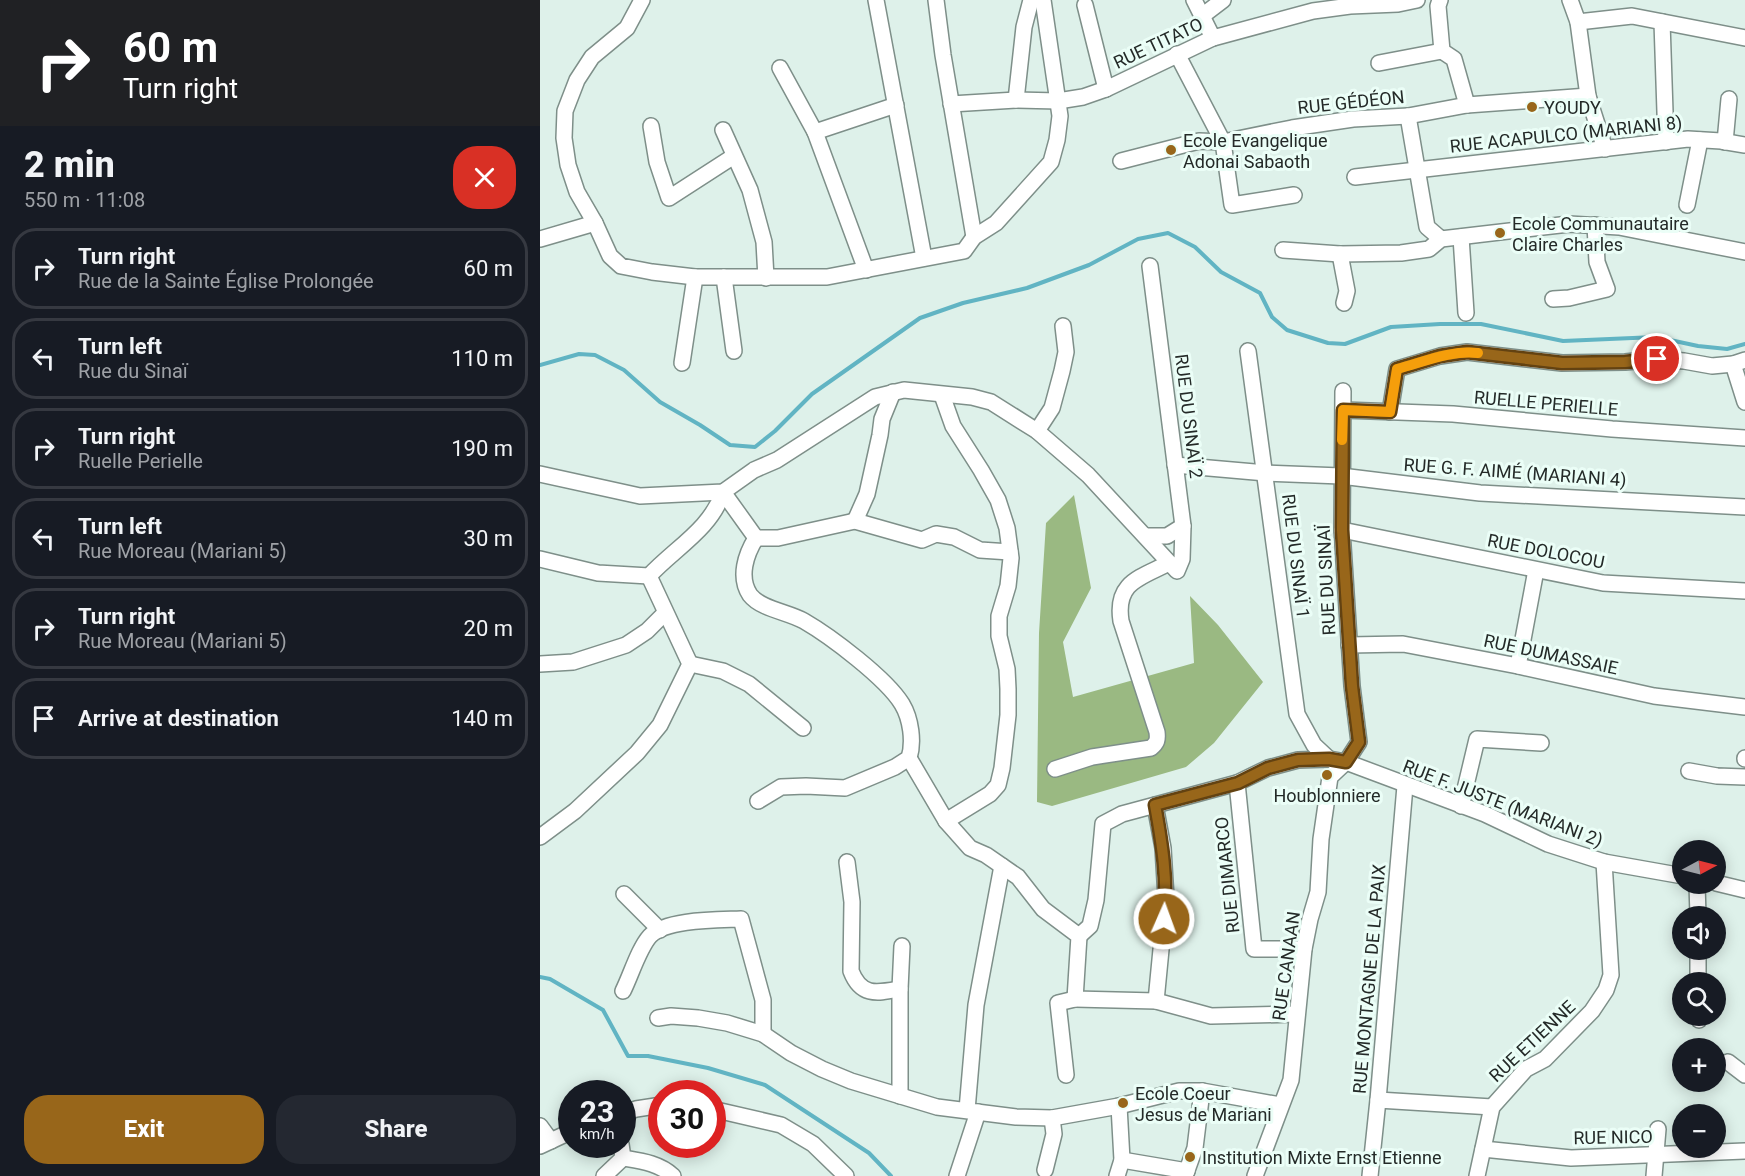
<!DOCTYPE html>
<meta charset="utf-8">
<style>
:root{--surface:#171b24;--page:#242831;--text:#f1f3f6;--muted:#9ea1a6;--line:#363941;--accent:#98661a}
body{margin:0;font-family:Roboto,sans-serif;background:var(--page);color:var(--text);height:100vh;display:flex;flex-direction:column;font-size:22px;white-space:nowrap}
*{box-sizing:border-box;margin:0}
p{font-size:20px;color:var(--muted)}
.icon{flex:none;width:33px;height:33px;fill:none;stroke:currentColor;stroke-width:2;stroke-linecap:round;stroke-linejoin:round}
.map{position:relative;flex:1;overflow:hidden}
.panel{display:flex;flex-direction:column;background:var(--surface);width:540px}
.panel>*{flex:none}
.banner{background:#202124;color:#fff;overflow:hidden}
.needle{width:39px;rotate:83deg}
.tools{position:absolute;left:1132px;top:840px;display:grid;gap:12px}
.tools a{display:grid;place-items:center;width:54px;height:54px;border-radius:50%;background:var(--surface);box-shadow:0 3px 15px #0003;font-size:30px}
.speed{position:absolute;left:18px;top:1080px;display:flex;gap:12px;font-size:30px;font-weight:700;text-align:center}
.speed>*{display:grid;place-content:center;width:78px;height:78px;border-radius:50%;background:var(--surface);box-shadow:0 3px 15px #0003;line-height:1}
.speed small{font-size:15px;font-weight:400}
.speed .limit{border:9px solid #d22;background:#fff;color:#111}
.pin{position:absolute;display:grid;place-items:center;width:51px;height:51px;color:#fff;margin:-26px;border:3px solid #fff;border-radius:50%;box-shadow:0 2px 6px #0007}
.me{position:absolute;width:66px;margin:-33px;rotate:2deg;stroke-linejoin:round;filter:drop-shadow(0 0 4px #0008)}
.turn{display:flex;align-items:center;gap:21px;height:126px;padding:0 24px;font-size:27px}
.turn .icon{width:78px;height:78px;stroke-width:2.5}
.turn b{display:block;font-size:42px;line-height:51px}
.round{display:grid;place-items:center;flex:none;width:63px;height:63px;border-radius:24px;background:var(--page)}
.head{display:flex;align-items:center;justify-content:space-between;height:102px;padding:0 24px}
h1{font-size:36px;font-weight:800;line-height:45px}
.button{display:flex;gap:12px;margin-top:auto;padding:12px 24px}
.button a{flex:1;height:69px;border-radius:24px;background:var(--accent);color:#fff;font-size:24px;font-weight:800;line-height:69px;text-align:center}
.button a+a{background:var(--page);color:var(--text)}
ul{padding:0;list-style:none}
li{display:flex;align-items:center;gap:18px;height:81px;margin:0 12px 9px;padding:0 12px;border:3px solid var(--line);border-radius:24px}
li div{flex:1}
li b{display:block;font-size:22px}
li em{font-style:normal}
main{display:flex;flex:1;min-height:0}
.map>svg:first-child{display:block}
.forest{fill:#9ab982}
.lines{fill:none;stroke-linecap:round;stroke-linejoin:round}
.stream{stroke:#61b4c3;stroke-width:4}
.minor-casing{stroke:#7e8f89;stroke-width:18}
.minor{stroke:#fff;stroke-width:15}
.route-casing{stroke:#634211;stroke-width:15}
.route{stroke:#98661a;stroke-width:10}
.slow{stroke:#f59e0b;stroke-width:10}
.poi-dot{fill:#98661a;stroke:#ebfef7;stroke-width:2}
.labels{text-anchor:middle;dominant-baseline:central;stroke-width:6;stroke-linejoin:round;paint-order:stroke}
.street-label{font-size:18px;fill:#242a28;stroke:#ebfef7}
.poi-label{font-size:18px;fill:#242a28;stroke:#ebfef7;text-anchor:start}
</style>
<main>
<section class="panel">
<div class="banner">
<div class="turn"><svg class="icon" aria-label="right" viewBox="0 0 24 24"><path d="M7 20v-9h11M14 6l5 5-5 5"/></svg><div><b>60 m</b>Turn right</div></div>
</div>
<div class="head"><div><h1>2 min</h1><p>550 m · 11:08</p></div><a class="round" style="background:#d93025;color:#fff"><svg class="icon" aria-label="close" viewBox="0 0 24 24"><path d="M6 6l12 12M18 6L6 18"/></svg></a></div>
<ul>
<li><svg class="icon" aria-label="right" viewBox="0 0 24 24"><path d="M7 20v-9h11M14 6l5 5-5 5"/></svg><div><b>Turn right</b><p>Rue de la Sainte Église Prolongée</p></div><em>60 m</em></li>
<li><svg class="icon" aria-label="left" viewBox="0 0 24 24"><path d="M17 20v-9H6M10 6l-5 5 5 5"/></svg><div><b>Turn left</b><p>Rue du Sinaï</p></div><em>110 m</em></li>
<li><svg class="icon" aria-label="right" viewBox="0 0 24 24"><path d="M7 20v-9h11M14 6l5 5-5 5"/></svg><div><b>Turn right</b><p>Ruelle Perielle</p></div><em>190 m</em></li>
<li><svg class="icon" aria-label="left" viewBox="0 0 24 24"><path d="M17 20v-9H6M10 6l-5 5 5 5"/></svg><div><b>Turn left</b><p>Rue Moreau (Mariani 5)</p></div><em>30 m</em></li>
<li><svg class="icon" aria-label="right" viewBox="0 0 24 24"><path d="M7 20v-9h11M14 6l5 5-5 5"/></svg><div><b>Turn right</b><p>Rue Moreau (Mariani 5)</p></div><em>20 m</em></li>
<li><svg class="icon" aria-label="arrive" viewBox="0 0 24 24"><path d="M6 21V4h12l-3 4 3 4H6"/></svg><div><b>Arrive at destination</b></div><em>140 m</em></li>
</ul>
<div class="button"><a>Exit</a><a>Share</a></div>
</section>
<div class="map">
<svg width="1205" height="1176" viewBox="0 0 1205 1176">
<rect width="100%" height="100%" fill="#def1ea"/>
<path class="forest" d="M534,495L551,588L523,642L533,697L654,663L650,596L678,625L723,682L674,743L646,767L512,806L497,802L499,633L506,523Z"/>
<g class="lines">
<g class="stream">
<path d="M0,365L39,354L55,355L84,370L120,402L160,425L190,445L215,447L235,431L272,394L380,318L423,303L487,288L549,265L598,239L628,233L655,247L681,272L720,293L732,317L747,330L788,343L805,344L851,327L900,324H941L1023,341L1116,337L1158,346L1187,349L1205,344"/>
<path d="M0,977L10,979L63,1010L88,1056H108L168,1068L225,1085L329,1153L351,1176"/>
</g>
<defs>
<g id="minor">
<path d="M102,0L87,28L52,57L37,80L25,111L24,138L28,165L37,192L55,223L70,256L81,266L112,272L155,277H287L424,251L434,237L456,223L511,162L517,140L520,116L503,0"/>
<path d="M336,0L384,258"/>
<path d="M396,0L403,55L434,237"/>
<path d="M654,0L673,38"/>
<path d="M900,0L898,6L902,51L914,59L927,105"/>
<path d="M1030,0L1038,22L1092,16L1205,38"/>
<path d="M545,5L566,89"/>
<path d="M662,16L683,0"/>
<path d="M1038,22L1048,96L1065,149"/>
<path d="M1122,22L1126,142"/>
<path d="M637,54L683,142L692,205L754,195"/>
<path d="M839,63L902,51"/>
<path d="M240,68L275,132L356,105"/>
<path d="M476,100L484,27L491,0"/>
<path d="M411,104L476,100L518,101L543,97L566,89L673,38L773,11L810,6L858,4L877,0"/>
<path d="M868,116L887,227L901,239"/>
<path d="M111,126L117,162L129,198L194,156"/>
<path d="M183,130L210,190L224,242L226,278"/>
<path d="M275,132L326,270"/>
<path d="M1185,142L1189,99"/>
<path d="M581,161L659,141L683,142L752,128L813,119L868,116L927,105L1048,96"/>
<path d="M815,177L1148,139L1181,141L1205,145"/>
<path d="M1147,205L1160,140"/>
<path d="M921,237L926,313"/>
<path d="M0,239L55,223"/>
<path d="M743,250L800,254L861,253L889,249L901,239L1029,224L1079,227L1205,252"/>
<path d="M800,254L807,291L804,303"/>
<path d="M184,277L194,351"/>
<path d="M1013,299L1029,298L1067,289L1057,262L1055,225"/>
<path d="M708,351L757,714L774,745L789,759"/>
<path d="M142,363L155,277"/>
<path d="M1193,364L1205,402"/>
<path d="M402,395L413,426L441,470L458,500L467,528L471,558L468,586L459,616V636L467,669L468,689V715L462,768L458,785L450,794L406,821"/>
<path d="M803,410L913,414L1072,429L1205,438"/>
<path d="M850,412L857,369L900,356L927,352L1022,363L1085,362L1117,359L1144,361L1172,366L1193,364L1205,360"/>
<path d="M497,431L512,408L522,371L526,352L523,326"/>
<path d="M635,465L726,473L801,476L940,493L1205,507"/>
<path d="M0,474L100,496L183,492L214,470L237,460L335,397L364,390L432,397L451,402L497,431L548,475L637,571L642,559L643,526L610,266"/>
<path d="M183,492L216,538"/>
<path d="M315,521L327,494L340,435L342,419L353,392"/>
<path d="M802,530L1063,583L1205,591"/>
<path d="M606,536H627L643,526"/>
<path d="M216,538C206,554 198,577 210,595C221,609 248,612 264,621C290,636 346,678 362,704C371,719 374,742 369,758L355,767L305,788L266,786L241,787L218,801"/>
<path d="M216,538H238L315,521L382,540L396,534L414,537L440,550L470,552"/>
<path d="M0,559L58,573L109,576C135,548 171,529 183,492"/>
<path d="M809,645L863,644L978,666L1114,696L1205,707"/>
<path d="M0,664L33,662L86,645L107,631L125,613"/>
<path d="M150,664L183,671L209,684L263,728"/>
<path d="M978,666L996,570"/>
<path d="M369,758L406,821L430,848L446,855L478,877L503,909L539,936L535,999L616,1001"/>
<path d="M1205,758V759"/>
<path d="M515,769L552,757L611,748C617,743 618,740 617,732L581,621C575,582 600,578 629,563"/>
<path d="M1149,771L1177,776L1205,777"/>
<path d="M697,783L714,949H764"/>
<path d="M615,805L623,848L626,898L616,1001L671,1016L757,1014"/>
<path d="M921,806L937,739L1001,743"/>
<path d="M0,837L35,811L97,753L120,725L150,664L109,576"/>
<path d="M307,862L312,902L311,971C321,997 337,993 360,989"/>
<path d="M1176,883L1205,890"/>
<path d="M1157,884L1158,916"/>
<path d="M84,894L120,930"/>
<path d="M539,936L550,926L556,900L563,824L582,814L697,783L728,768L758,760L789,759L806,762L945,814L1008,844L1064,862L1143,876"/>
<path d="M1158,950V982"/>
<path d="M83,991C91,975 99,948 110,936C126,919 178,920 201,919L223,1000V1034"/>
<path d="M1159,1016V1020"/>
<path d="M118,1018L131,1016L158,1018L187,1023L223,1034L251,1053L282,1069L311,1081L397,1107L476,1117L512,1118L579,1106L639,1091H662L740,1105"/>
<path d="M1188,1062L1205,1075"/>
<path d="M526,1075L518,1003L535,999"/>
<path d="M360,1096V989L362,946"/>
<path d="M838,1100L952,1107"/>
<path d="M172,1109L241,1125L273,1144L306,1176"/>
<path d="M427,1110L436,1005L462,866"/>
<path d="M82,1114L96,1109L122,1105"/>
<path d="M0,1126L11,1141"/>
<path d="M81,1144L83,1158C101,1161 119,1163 133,1176"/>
<path d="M0,1146L32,1131"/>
<path d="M943,1149L1031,1158L1205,1151"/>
<path d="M582,1160L647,1171"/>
<path d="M505,1170L514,1134L512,1118"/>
<path d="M64,1176L83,1158"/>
<path d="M417,1176L438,1112"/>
<path d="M577,1176L582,1160L579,1106"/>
<path d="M645,1176L655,1148L662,1091"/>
<path d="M715,1176L751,1080L764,949L770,919L778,892L781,839L790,777L806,762L819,742L812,686L802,530L803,391"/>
<path d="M830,1176L838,1100L865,786"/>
<path d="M937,1176L952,1107L986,1069L1005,1059L1052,1011L1066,990L1071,975L1064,862"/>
<path d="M1114,1176L1118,1129"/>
</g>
</defs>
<use href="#minor" class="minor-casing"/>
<use href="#minor" class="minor"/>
</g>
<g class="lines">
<defs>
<path id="route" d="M624,919C628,880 622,843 615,805L698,783L728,768L758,760L789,759L806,762L819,742L812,686L802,530L803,410L850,412L857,369L900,356L927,352L1022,363L1085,362L1117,359"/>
</defs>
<use href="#route" class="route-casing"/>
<use href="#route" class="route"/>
<path class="slow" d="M802,440L803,410L850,412L857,369C884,362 910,350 938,353"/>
</g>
<g class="poi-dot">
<circle cx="992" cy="107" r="6"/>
<circle cx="631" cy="150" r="6"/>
<circle cx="960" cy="233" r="6"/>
<circle cx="787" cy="775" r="6"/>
<circle cx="583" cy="1103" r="6"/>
<circle cx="650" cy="1157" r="6"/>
</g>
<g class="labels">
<g class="street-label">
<text transform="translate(618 43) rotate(-25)">RUE TITATO</text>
<text transform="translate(811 102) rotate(-6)">RUE GÉDÉON</text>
<text transform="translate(1026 134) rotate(-6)">RUE ACAPULCO (MARIANI 8)</text>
<text transform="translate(1006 403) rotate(5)">RUELLE PERIELLE</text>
<text transform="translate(649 416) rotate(83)">RUE DU SINAÏ 2</text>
<text transform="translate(975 472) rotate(4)">RUE G. F. AIMÉ (MARIANI 4)</text>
<text transform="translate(1006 551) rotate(11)">RUE DOLOCOU</text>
<text transform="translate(756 556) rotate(83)">RUE DU SINAÏ 1</text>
<text transform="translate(786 580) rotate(-93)">RUE DU SINAÏ</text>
<text transform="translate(1011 654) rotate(12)">RUE DUMASSAIE</text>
<text transform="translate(963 803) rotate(21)">RUE F. JUSTE (MARIANI 2)</text>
<text transform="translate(687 875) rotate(-96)">RUE DIMARCO</text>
<text transform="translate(746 966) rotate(-82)">RUE CANAAN</text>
<text transform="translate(829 979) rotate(-85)">RUE MONTAGNE DE LA PAIX</text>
<text transform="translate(992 1041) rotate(-43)">RUE ETIENNE</text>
<text transform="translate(1073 1137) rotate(-1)">RUE NICO</text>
</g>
<g class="poi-label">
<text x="1004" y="107">YOUDY</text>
<text x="643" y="140">Ecole Evangelique<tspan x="643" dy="21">Adonai Sabaoth</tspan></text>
<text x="972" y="223">Ecole Communautaire<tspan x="972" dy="21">Claire Charles</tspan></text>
<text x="787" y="795" text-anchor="middle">Houblonniere</text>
<text x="595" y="1093">Ecole Coeur<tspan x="595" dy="21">Jesus de Mariani</tspan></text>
<text x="662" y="1157">Institution Mixte Ernst Etienne</text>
</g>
</g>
</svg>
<div class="tools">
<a><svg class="needle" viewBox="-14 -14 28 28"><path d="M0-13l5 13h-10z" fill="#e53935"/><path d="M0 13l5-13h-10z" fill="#9ea1a6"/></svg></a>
<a><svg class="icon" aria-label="sound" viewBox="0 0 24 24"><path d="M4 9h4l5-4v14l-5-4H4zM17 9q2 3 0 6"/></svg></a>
<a><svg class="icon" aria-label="search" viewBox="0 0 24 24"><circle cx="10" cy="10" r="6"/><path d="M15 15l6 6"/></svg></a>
<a>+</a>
<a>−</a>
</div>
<div class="speed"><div>23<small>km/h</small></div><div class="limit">30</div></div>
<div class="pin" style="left:1117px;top:359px;background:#d93025"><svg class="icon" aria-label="arrive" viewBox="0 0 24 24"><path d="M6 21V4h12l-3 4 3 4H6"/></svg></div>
<svg class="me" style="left:624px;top:919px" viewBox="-20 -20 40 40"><circle r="17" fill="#98661a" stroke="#fff" stroke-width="3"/><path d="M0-11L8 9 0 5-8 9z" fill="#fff"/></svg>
</div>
</main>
